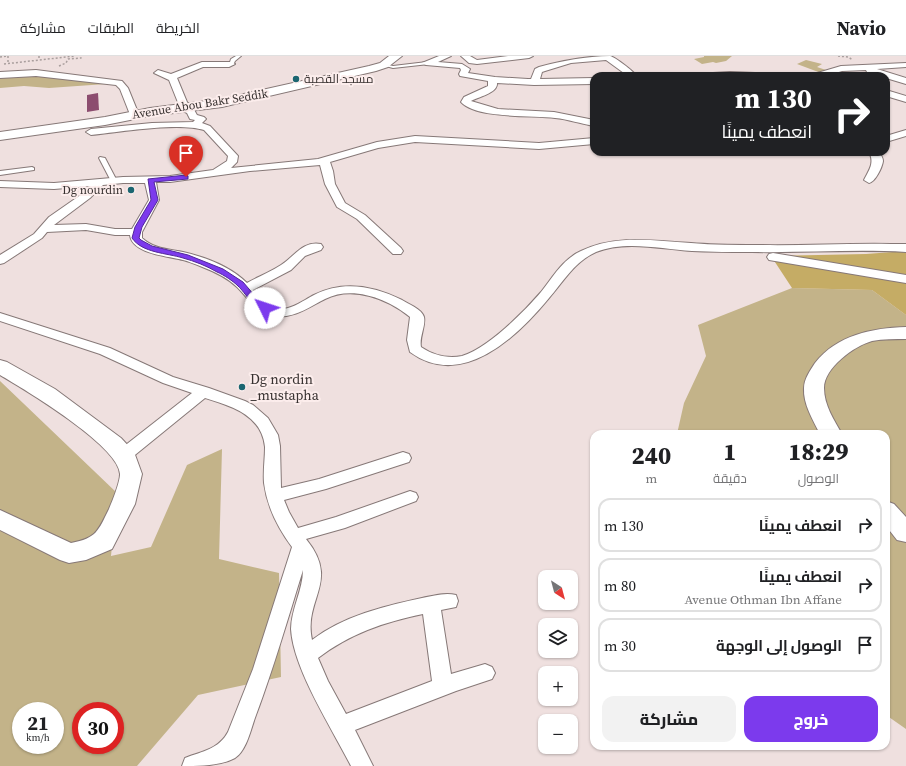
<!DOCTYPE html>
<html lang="ar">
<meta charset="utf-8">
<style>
:root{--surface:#fff;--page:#f2f2f2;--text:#202124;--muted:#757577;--line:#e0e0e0;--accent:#7c3aed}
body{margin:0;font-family:"Source Serif 4",Cairo,serif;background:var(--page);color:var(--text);direction:rtl;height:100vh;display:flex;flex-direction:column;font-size:15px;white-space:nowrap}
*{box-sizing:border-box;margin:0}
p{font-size:13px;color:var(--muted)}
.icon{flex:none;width:22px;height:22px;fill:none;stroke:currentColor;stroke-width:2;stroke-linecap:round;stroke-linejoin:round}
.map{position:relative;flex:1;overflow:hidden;direction:ltr}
.sheet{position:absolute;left:590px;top:374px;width:300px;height:320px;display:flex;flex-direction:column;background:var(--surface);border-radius:12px;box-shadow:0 1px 3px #0004;direction:rtl}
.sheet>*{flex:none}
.top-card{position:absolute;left:590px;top:16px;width:300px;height:84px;border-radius:12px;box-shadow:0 1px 3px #0004;direction:rtl;background:#202124;color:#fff;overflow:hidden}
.needle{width:26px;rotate:144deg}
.buttons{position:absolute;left:538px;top:514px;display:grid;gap:8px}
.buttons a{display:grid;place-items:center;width:40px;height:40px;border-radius:8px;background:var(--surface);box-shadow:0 1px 3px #0004;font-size:20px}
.speed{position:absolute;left:12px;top:646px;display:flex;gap:8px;font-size:20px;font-weight:700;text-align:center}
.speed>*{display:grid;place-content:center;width:52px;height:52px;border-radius:50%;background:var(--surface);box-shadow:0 1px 3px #0004;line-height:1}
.speed small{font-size:10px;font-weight:400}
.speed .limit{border:6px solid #d22;background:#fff;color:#111}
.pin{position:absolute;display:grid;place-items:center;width:34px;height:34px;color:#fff;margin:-41px -17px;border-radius:50% 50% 50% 0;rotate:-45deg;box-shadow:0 0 4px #0007}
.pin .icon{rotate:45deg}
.me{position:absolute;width:44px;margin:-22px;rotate:311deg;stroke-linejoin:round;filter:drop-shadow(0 0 3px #0008)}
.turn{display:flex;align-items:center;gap:14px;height:84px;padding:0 12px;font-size:18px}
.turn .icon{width:52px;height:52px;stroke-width:2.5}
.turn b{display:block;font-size:28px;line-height:34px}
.eta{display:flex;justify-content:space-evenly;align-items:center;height:68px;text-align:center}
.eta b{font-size:24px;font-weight:800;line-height:28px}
.primary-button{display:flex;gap:8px;margin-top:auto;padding:8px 12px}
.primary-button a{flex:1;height:46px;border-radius:12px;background:var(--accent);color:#fff;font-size:16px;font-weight:800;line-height:46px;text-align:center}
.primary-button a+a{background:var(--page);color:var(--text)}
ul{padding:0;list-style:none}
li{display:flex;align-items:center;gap:12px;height:54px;margin:0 8px 6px;padding:0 4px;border:2px solid var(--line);border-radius:12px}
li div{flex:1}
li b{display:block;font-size:15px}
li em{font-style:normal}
header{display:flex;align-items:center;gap:24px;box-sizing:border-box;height:56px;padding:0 20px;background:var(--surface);border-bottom:1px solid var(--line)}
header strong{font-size:19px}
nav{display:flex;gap:22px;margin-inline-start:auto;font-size:14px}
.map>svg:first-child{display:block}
.green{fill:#c3b389;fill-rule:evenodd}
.forest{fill:#c5ac65}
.building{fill:#8c4d6f}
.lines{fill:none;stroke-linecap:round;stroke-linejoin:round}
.lane-casing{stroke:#867877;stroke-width:2}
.street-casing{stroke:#867877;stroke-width:2}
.secondary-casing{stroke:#867877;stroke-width:2}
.path{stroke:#a99e9d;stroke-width:1.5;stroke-dasharray:2 2;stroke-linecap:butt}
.lane{fill:#fff;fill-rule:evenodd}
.street{fill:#fff;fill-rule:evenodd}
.secondary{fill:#fff;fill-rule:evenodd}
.route{fill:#7c3aed;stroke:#51269a}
.poi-dot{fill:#1b6671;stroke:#fcedec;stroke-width:1.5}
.labels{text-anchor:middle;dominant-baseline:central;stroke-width:4;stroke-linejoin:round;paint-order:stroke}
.far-poi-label{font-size:12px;fill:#373130;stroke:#fcedec;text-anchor:start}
.far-street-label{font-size:12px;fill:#373130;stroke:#fcedec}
.poi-label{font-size:14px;fill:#373130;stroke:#fcedec;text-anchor:start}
</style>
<header>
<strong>Navio</strong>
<nav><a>الخريطة</a><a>الطبقات</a><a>مشاركة</a></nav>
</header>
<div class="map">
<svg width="906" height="710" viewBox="0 0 906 710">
<rect width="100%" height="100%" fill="#efe0df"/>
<g class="green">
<path d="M704,0H732L726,5L716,7L713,6L702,8L694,3L704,1Z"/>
<path d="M806,4L822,8L817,11L826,14L821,17L797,8Z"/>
<path d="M22,19L45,20L106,28L49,32L24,30L0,32V22Z"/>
<path d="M792,232L872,234L906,259V673L886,659V378H677L684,347L706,300L698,269Z"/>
<path d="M0,325L117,437L111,500L151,491L187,409L222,393L219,503L279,517L281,621L198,639L137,710H0ZM21,655H55V689H21ZM81,655H115V689H81Z"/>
</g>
<path class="forest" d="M906,195V259L872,234L792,232L771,200L866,198Z"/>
<path class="building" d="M98,37L99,54L87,56V39Z"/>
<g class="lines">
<defs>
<g id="lane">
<path d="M236,0H241L235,5L233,9H229L231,3Z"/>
<path d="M427,6H429V8L393,12L382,9L384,8L393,10Z"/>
<path d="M100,101L105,102L117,125L116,126L111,125L99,102Z"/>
<path d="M32,111L34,112V114L0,119V115Z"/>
</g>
<g id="street">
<path d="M439,0H451L438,6L462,8L470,13L468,17L495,21L528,23H531L535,13L539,11C561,5 587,0 610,0C615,1 633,15 637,20H628L606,4L571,7L545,15L542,16L540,23L594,22V28L534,29L497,27C498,37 478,41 471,45L498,53L554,56L594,64V70C581,68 568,63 555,62C532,59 477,63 461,46L464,41L488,30V25L460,20L459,18L461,14L460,12L426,9L422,7Z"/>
<path d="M461,0H470L477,4L508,0H533L529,2L477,8L469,7Z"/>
<path d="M202,6H231L235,8L229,11H203L177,22L189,51L193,52L197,59L204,61L206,63L202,67L210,70L238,100L237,106L231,112L318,103L377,86L415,80L539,87L594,82V88L539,93L415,86L378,92L330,106L333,115L335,128L345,147L365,159L401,192L403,195L401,198H393L357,163L337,151L325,128L320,109L250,115L170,126H156L159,144L142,176V182C154,193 168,193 183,196C205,201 231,211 247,227C258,221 270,216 281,209C293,202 303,184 321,188L323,191L321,194L305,200L291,214L253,234C261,243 270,253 283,253C294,252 304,244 314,239C343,224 374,230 402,244C408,248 422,253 424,261C426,270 419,281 421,291C433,299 448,303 462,300C488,292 524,256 541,236C553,221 563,203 581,195C616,178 654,185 691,187C713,189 736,189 758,189C802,190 847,187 891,188H906V196C855,193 803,197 752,196C732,196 712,196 692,195C662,193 625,184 596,196C574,206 564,225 549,242C517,281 462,334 410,296L407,284L410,261C388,243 353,229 325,243C309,251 294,263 274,260C256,256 249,243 237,231C227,221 213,215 200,210C194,208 188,205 183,204C168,200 132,198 130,179H115L86,174L47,176L42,182L4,207L0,208V199L34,178L49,161L82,138L90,130L54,133L0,131V125L54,127L123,121L170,120L213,114L227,105L228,100L204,74C178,66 120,76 91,79L86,76L91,73L152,67L193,66L195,64L190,63L187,57L181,54L169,24L154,17L158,14L171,18ZM123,127H145L149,144L132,173H115L86,168L54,169L90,142L103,129Z"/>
<path d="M906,7V11L877,13L906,22V28L886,22V20L867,16L866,14L842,15L826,20H813L814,18L841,10Z"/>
<path d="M36,14L122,25L128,32L139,59L134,62L131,61L120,33L116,29L36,20L0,22V16Z"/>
<path d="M730,16L755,17L759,20H709L713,17Z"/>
<path d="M886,34L906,40V46L886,40Z"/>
<path d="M906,74V80L886,86V80Z"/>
<path d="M869,96H879C881,99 883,102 883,105C882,112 875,126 869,127L864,124C869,114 875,107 869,96Z"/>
<path d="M773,197L906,219V227L769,204L767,201L769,198Z"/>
<path d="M0,257L110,292L173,321L209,332L245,345L253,349L268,362L278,379L280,390L281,432L319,423L403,396L409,398L411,402L409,406L326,433L284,444L289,456L298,472L336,461L410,435L416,437L418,441L416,445L345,472L306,483C341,526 303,542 312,584C343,560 385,550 422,542C433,540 445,536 456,539L458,545L456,551L441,554L451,618L485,608L492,611L495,617L492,623L456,635L355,674L373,710H351C333,674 293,613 291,573C291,553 303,534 303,514C288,562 274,611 256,659C251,672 247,694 235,702C220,710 200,710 182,710L185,702C203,695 219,693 228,676L253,613L292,491C278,472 267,451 264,427C263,415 265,403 265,391C262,359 231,350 205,342L130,403L124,405L118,403L116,399L118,395L192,337L163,327L100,298L0,265ZM423,558L432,625L346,658L328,625L318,602C349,578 384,566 423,558Z"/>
</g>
<g id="secondary">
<path d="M389,0H402L388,11L376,15L222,51L150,60L105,69L0,84V76L105,61L150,52L222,43L369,10L380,7Z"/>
<path d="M906,271V283C895,283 883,283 872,285C854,290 824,312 824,332C824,349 834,364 842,378H820C813,364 803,348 804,332C804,323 810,315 815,307C837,279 872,272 906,271Z"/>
<path d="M0,304L7,306L55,333L121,382L134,396L142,418L135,448L112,493L86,504L69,507L60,504L0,474V454L71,487C97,482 98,475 109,453C112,446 120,426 120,418C119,390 24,333 0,319Z"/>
<path d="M886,445L894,448L906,461V486L897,484L886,470Z"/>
</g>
</defs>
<use href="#lane" class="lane-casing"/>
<use href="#street" class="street-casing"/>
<use href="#secondary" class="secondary-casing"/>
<g class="path">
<path d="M8,0V8"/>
<path d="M39,0V4"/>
<path d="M838,0L848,1L853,4"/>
<path d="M0,1L7,0"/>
<path d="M4,8L75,0"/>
<path d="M59,10L66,7L68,3L81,2L80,0"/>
</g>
<use href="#lane" class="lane"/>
<use href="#street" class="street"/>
<use href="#secondary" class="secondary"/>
</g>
<path class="route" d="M186,119L188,120V123L154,126L158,144L142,171L139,182L141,184L152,190L188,199L223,213L243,226L255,240L268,251V254C256,257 245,236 238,230C233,225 224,219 217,216C207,210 194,205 183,202C167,197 142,197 132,182L135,171L151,144L148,123Z"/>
<g class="poi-dot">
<circle cx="296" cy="23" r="4"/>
<circle cx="131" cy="134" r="4"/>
<circle cx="242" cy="331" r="4"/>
</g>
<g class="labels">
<g class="far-poi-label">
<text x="304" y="23">مسجد القصبة</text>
<text x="123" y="134" text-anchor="end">Dg nourdin</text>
</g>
<g class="far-street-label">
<text transform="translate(200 48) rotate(-9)">Avenue Abou Bakr Seddik</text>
</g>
<g class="poi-label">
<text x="250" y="323">Dg nordin<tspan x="250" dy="16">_mustapha</tspan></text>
</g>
</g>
</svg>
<div class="buttons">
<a><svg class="needle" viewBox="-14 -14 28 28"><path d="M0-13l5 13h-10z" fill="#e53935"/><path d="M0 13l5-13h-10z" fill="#757577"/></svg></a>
<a><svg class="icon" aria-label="layers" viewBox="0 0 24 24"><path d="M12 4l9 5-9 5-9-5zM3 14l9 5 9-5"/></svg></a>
<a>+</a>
<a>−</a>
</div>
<div class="speed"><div>21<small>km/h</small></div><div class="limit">30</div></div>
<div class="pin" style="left:186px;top:121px;background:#d93025"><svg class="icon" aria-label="arrive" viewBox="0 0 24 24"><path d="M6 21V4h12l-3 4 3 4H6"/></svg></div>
<svg class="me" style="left:265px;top:252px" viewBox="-20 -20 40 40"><circle r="19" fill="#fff"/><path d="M0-13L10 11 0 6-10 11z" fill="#7c3aed"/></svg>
<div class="top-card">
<div class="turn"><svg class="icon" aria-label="right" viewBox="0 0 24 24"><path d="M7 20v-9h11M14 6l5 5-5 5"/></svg><div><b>130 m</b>انعطف يمينًا</div></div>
</div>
<section class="sheet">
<div class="eta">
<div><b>18:29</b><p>الوصول</p></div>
<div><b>1</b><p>دقيقة</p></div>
<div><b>240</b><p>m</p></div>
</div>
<ul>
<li><svg class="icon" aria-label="right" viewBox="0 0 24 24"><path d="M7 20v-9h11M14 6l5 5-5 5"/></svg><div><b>انعطف يمينًا</b></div><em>130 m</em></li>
<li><svg class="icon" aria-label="right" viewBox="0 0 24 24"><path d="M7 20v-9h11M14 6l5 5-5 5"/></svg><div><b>انعطف يمينًا</b><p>Avenue Othman Ibn Affane</p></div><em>80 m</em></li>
<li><svg class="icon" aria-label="arrive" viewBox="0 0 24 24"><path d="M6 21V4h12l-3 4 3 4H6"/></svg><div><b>الوصول إلى الوجهة</b></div><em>30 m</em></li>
</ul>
<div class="primary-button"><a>خروج</a><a>مشاركة</a></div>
</section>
</div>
